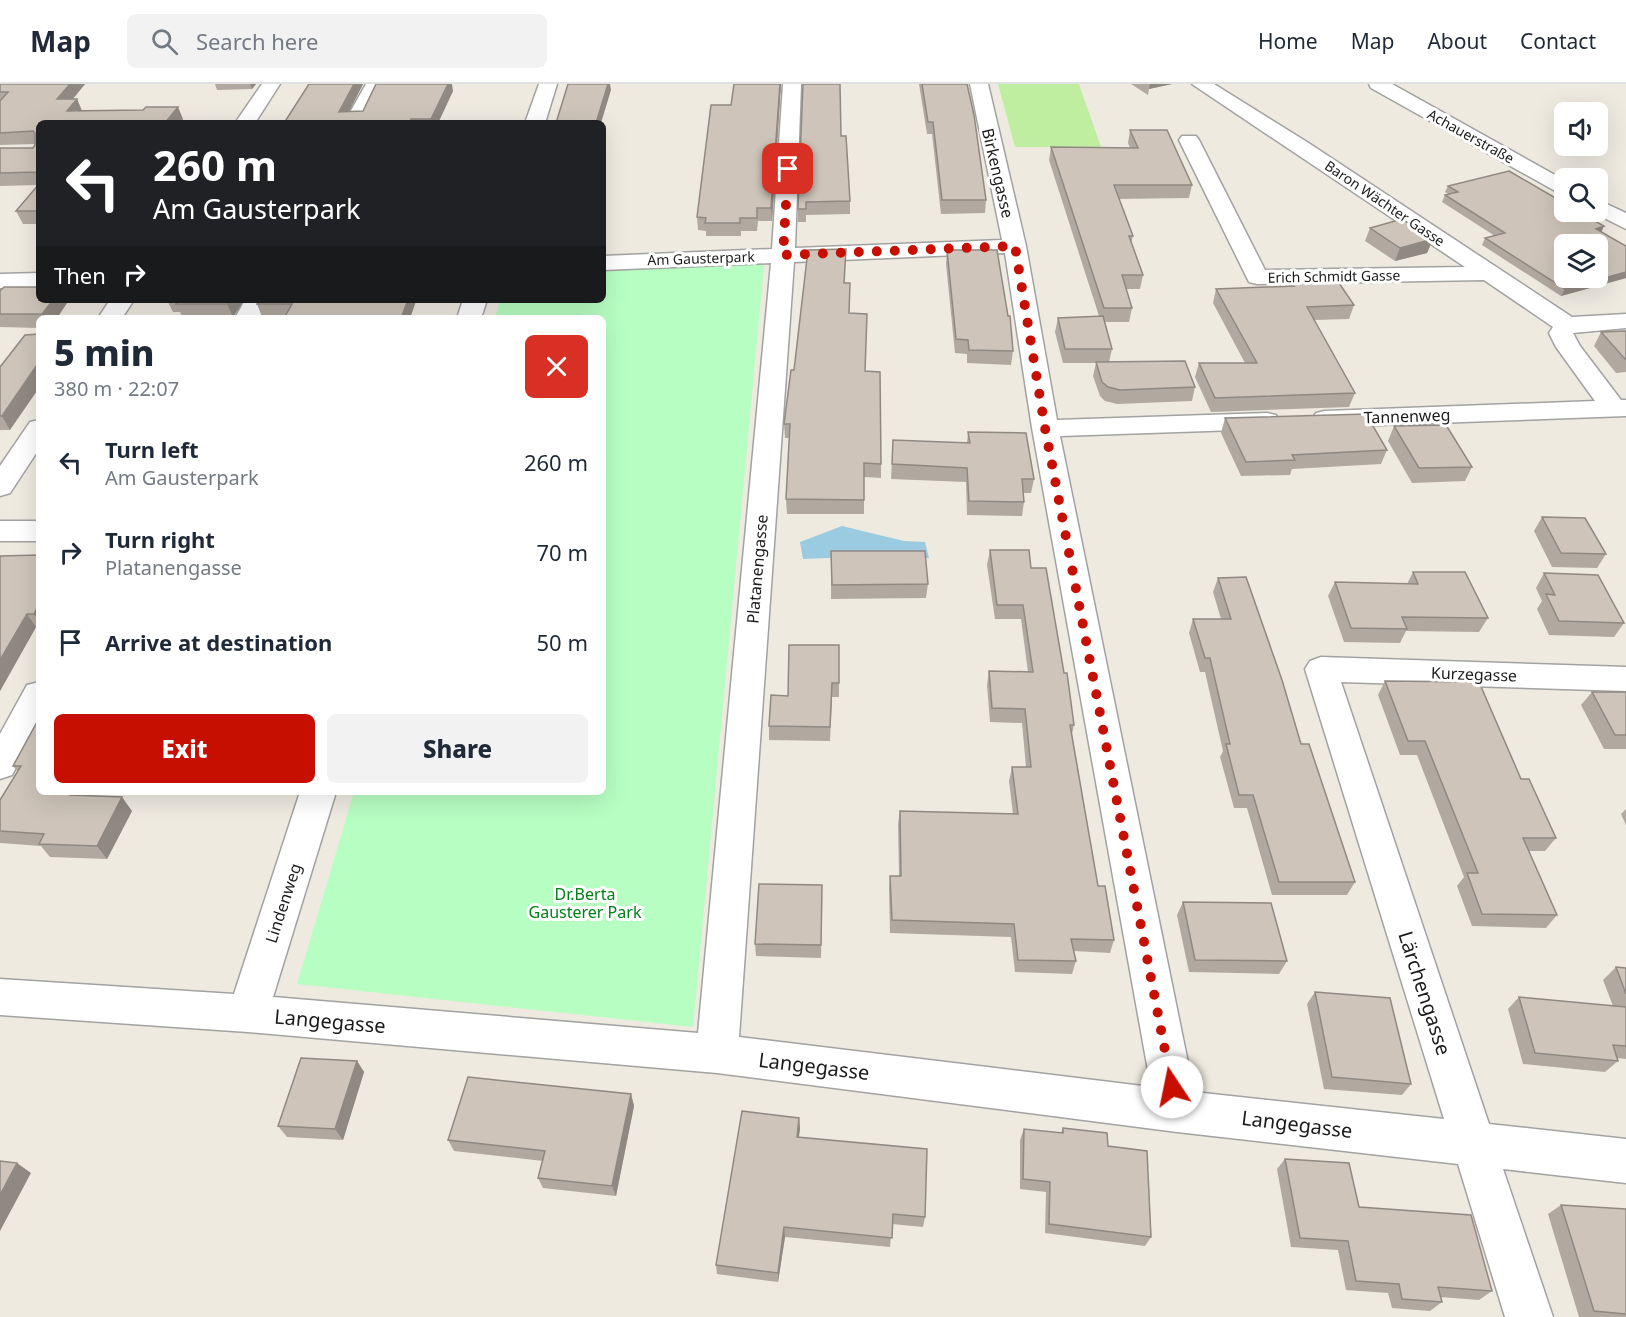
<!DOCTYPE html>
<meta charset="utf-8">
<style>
:root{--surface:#fff;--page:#f2f2f3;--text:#1f2937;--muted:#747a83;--line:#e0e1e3;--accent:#c60f00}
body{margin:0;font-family:"Noto Sans",sans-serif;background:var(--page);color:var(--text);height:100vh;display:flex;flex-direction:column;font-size:22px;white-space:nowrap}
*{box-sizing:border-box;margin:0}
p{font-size:20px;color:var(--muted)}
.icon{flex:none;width:33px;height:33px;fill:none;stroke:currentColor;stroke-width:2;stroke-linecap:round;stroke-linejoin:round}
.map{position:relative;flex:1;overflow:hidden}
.sheet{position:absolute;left:36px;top:231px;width:570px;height:480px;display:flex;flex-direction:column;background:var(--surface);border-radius:9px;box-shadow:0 6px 24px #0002}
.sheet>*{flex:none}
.guide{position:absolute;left:36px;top:36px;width:570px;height:183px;border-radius:9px;box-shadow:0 6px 24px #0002;background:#202124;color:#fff;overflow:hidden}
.fabs{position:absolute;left:1554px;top:18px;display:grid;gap:12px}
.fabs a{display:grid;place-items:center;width:54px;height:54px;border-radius:9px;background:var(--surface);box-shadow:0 6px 24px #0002;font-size:30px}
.pin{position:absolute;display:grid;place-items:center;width:51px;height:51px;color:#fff;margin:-26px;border-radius:12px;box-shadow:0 3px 9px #0006}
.me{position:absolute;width:66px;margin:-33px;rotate:349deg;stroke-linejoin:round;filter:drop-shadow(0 0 4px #0008)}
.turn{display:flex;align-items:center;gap:21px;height:126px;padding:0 18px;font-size:27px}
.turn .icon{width:78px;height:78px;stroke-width:2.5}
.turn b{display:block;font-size:42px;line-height:51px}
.then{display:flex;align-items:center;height:57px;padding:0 18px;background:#0003;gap:12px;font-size:22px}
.round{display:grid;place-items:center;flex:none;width:63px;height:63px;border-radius:9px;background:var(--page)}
.summary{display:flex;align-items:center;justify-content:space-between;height:102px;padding:0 18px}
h1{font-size:36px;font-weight:800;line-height:45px}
.primary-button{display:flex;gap:12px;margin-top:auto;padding:12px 18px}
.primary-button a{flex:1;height:69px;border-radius:9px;background:var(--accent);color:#fff;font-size:24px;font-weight:800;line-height:69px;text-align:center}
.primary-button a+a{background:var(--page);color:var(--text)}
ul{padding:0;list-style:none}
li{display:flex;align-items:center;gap:18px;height:90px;padding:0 18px}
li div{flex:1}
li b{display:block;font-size:22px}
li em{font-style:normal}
header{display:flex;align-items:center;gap:36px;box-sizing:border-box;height:84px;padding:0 30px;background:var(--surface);border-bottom:2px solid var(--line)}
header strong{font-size:28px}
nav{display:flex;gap:33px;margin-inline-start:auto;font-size:21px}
.search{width:420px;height:54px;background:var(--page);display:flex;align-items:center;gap:15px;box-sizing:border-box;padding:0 21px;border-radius:9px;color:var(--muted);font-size:22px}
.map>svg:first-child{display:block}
.grass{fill:#c0eea0}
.park{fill:#b7fec2}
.water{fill:#9bcbe0}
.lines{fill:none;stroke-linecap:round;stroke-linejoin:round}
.minor-casing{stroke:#a2a2a2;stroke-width:3}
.tertiary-casing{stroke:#a2a2a2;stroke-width:3}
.minor{fill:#fff;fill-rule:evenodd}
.tertiary{fill:#fff;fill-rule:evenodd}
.wall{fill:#b1a99f}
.shaded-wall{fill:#908982}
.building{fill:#cec4b9;stroke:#908982;stroke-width:1.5;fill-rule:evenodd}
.route{stroke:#c60f00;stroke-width:10;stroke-dasharray:0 18}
.labels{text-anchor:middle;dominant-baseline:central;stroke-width:6;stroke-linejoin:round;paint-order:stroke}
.far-street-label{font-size:14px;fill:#1b1b1b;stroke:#fff}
.street-label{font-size:16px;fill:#1b1b1b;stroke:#fff}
.park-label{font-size:16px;fill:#028016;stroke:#fff}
.near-street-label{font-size:20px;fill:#1b1b1b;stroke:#fff}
</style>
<header>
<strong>Map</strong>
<div class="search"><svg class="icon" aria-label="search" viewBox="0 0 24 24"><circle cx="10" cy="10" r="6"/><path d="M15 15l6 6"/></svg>Search here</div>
<nav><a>Home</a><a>Map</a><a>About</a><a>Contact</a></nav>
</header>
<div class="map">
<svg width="1626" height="1233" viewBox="0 0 1626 1233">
<rect width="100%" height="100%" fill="#eeeae0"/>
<path class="grass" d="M998,0H1079L1101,63H1015Z"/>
<path class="park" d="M747,176L764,182L693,943L297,900L354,708H603V234H495L500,216H603V182Z"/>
<path class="water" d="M842,442L904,457L925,458L929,474L879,472L803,475L800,458Z"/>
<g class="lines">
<defs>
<g id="minor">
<path d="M262,0H280L255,39H235Z"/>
<path d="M366,0H384L364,39H344Z"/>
<path d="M539,0H557L545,39H525Z"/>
<path d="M783,0H801L795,164L1002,156L970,0H988L1026,162L1057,336L1267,329L1276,331L1280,337L1276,343L1267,345L1060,352L1194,1008L1444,1035L1305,585L1310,577L1321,573L1626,583V607L1341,598L1489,1040L1626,1055V1099L1503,1085L1553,1233H1505L1458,1080L1177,1048L717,989L248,948L0,931V895L234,910L300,708H336L273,913L698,949L771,179L603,186V172L772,165ZM1005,169L1032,344L1151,1003L739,953L794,178Z"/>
<path d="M1192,0H1214L1307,58L1572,233L1626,230V244L1573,249L1580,262L1621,316H1626V332L1325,343L1316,341L1312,335L1316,329L1325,327L1595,317L1556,263L1549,249L1553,243L1484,196L1257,200L1249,198L1179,56L1182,52H1196L1199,56L1265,186L1465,183Z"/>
<path d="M39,189V203L0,204V190Z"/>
<path d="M110,216H134L122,234H98Z"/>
<path d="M245,216H269L259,234H235Z"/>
<path d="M463,216H487L481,234H457Z"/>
<path d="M39,336V365L10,409L0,412V382L30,338Z"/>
<rect x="0" y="437" width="39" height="20"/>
<path d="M39,598V641L12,691L0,695V650L27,601Z"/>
</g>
<g id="tertiary">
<path d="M1369,0H1392L1564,96V110L1557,108L1371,4Z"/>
<path d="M1598,116L1626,129V145L1592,128H1598Z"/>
</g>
</defs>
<use href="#minor" class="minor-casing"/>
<use href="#tertiary" class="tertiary-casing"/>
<use href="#minor" class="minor"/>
<use href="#tertiary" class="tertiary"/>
</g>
<g class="wall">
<path d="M0,0H85L73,15H77L82,27L183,35L180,39H39V140H23L16,127L38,101L0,102V64H33L35,60L0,61Z"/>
<path d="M215,0H256L252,5L217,6Z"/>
<path d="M363,0L349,28L363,27L453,7L438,39H284Z"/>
<path d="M781,0L772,137H758L757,147H741V152H706V147L698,146L697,133Z"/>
<path d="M919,0H967L986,116L985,129L941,130L932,50H927Z"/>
<path d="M1131,0H1172L1149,5L1148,11Z"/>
<path d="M1130,46L1192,101L1189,114L1119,115L1133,152L1131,159L1143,191L1140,205H1126L1132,224L1129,238H1104L1112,265L1109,278L1195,303L1192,317L1117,320L1105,317L1100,312L1093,292L1096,279H1063L1055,248L1058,234L1099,232L1049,76L1051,63L1130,64L1128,59Z"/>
<path d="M841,52L850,117V130L806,131V138H798V125Z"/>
<path d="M1448,102L1602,148L1626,162V194L1561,212L1482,161L1485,154L1495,152L1442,118L1445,111L1448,110L1445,108Z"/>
<path d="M1370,144L1433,155L1427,169L1395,177L1365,157Z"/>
<path d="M947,166L1013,267L1011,281L967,279V270L955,269L946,180Z"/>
<path d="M1291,198L1354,221L1349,235L1314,236L1355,309L1349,323L1211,328L1195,293L1199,279H1245L1213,219L1216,205L1289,202Z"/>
<path d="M844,199L849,229L865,287L881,380V394L864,393V430H787L786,415L790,354H785L784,340L794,286Z"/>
<path d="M0,207L69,216L57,234H39V244L0,243Z"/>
<path d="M167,216H244L233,233H182L180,228H173Z"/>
<path d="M259,216H442V218L416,217L410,234L262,233L257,220Z"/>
<path d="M1626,247V288L1616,289L1594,262L1601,248Z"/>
<path d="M0,283L10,346H0Z"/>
<path d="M1225,334L1387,366L1381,380L1292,385L1290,391L1241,392L1221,349Z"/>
<path d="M1394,342L1472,383L1465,397L1412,399L1388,357Z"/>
<path d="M968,348L1034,395L1031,409H1024V418L1022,432L967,431L966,398L891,395L893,356L967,359Z"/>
<path d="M1542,433L1606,470L1597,484L1552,483L1534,447Z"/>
<path d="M990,466L1031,484L1064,589L1074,641L1072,650L1098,802L1114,856L1110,869L1074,867L1076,877L1072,890L1015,888L1011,853L890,849L889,805L890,792H899L898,740L900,727L1013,730L1009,697L1012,683H1026L1022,639L990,638L987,601L989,587L1028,588L1021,535H995L987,481Z"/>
<path d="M831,467L928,500L926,514L831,515Z"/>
<path d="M39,471V543H36L0,607V472Z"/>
<path d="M1413,488L1488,534L1479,548L1406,547L1400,559L1344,558L1328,512L1335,498L1407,500Z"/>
<path d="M1544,489L1624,539L1614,553L1549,551L1537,525L1542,517L1536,504Z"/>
<path d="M1218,494L1301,660L1355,798L1347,811H1272L1247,724H1234L1220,673L1223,667L1205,588H1200L1189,549L1193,535H1221L1213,508Z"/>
<path d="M789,561L839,599V613H832L830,657L769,656V642L788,612Z"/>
<path d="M1385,597L1521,695L1556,754L1545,767H1529L1557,831L1546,844L1472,842L1457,802L1464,793L1417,671H1400L1378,611Z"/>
<path d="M1592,608H1626V665H1604L1581,621Z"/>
<path d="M37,638L39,708H88L86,712L132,727L107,775L50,773L41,762L0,759V716L18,688L13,682Z"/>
<path d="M1626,725V741L1621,730Z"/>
<path d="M822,801L821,874L756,872L755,860Z"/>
<path d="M1183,818L1287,877L1279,890L1189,888L1177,831Z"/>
<path d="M1616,883L1626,884V975L1617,974L1618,977L1605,988L1523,980L1508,925L1519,913L1613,922L1603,896Z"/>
<path d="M1315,908L1411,1000L1402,1011L1324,1005L1307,920Z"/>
<path d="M357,977L364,988L343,1056L287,1053L278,1042Z"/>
<path d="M631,1010L634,1022L616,1112L543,1104L538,1094L543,1077L454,1067L448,1056Z"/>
<path d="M799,1034L800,1045L799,1053L925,1133L923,1143L892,1140L890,1163L785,1153L778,1198L717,1190L716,1181Z"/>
<path d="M1063,1044L1108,1062L1151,1153L1145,1162L1045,1149L1046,1108L1020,1105V1056L1024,1045L1061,1049Z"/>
<path d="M1285,1075L1359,1123L1492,1207L1479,1216L1440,1213L1442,1218L1430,1227L1392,1224L1388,1209L1346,1206L1338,1166L1291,1163L1277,1085Z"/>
<path d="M1561,1121L1626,1125V1233H1579L1548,1130Z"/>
</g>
<g class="shaded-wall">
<path d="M70,0H85L62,28L57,15Z"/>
<path d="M250,0H256L252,5Z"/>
<path d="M354,0H363L343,39L339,28Z"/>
<path d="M448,0H452L453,7L438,39H432L431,35Z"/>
<path d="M608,0H610L611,6L601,39H596Z"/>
<path d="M780,0H781L772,137L771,124Z"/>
<path d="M1150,0H1172L1149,5Z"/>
<path d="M77,15L82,27H67Z"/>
<path d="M178,23L183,35L180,39H165Z"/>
<path d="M1604,142L1601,149L1596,145Z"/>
<path d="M1433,155L1427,169L1395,177L1400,164Z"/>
<path d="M1626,188V194L1561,212L1565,205Z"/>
<path d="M53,216H69L57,234H44L42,230Z"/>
<path d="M230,216H244L233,233L227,220Z"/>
<path d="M408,216H416V217L410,234H401Z"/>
<path d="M39,278V304L10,346L2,332Z"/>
<path d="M39,520V537L34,530Z"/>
<path d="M27,530L36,543L0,607V576Z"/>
<path d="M71,708H88L80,725L70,711Z"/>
<path d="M122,713L132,727L107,775L97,762Z"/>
<path d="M357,977L364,988L343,1056L335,1045Z"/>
<path d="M631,1010L634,1022L616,1112L612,1102Z"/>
<path d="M799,1034L800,1045L797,1064V1053Z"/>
<path d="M17,1079L31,1089L0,1147V1111Z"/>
<path d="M784,1143L785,1153L778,1198V1189Z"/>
</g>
<g class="building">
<path d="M0,0H70L57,15H77L67,27L143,26L146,23H178L165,39H39V88L0,89V64H33L35,61V49L33,47L0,49V17L8,8H0Z"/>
<path d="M309,0H354L339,28L363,27L376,0H448L431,35H411L410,39H284Z"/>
<path d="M568,0H608L596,39H556Z"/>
<path d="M734,0H780L771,124H757V134H740V139H705L706,134L697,133L711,21H731Z"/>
<path d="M803,0H840L841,52H846L850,117L806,118V125H798Z"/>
<path d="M922,0H967L974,31L986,116H942L933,38H928Z"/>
<path d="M1130,46H1167L1192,101H1114L1133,152H1129L1143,191H1122L1132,224H1104L1051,63L1138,64Z"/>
<path d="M1509,87L1564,119V128H1579L1604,142L1596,145L1626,162V188L1565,205L1485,154L1505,149L1445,111L1458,108L1448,102ZM1564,160H1598V194H1564Z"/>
<path d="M39,100V127H16Z"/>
<path d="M1402,135L1433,155L1400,164L1370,144Z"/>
<path d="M846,165L844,199H850L849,229L867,230L865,287L880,288L881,380L864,379V416L786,415L790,340H784L791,286H794L808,166Z"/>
<path d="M947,166H997L1008,232H1010L1013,267L969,266L968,256L956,255Z"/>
<path d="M1337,196L1354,221L1307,223L1355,309L1215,314L1199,279H1257L1216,205L1294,202L1291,198Z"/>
<path d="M4,203H39V216H53L42,230H0V207Z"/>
<path d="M179,216H230L227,220H176Z"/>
<path d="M259,216H408L401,234H284L292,220H257Z"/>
<path d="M1103,232L1112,265H1065L1058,234Z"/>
<path d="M1626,247V275H1625L1601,248Z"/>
<path d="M39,250V278L2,332H0V283L25,251Z"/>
<path d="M1185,277L1195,303L1120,306L1108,303L1102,298L1096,278Z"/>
<path d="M1366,330L1387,366L1292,371L1295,376L1246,378L1225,334Z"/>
<path d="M1446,341L1472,383L1419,384L1394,342Z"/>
<path d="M968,348L1026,349L1034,395H1022L1024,418L969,417L967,384L892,380L893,356L970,359Z"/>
<path d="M1542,433L1585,434L1606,470L1561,469Z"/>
<path d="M990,466H1029L1031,484H1046L1064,589H1067L1074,641H1070L1098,802H1105L1114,856L1071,855L1076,877L1018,876L1014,840L892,836L890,792H901L900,727L1018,730L1012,683H1031L1025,625L992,624L989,587L1033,588L1023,521H997Z"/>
<path d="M831,467H925L928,500L832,501Z"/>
<path d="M39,471V520L34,530H27L0,576V472Z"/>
<path d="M1413,488H1465L1488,534L1402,533L1407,545L1351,544L1335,498L1418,500Z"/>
<path d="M1544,489L1598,491L1624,539L1559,537L1546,510L1555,511Z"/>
<path d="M1246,493L1282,596L1301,660H1309L1355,798H1279L1253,711H1239L1226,660H1230L1210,574H1205L1193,535H1231L1218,494Z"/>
<path d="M789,561H839V599H832L830,643L769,642L771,611L788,612Z"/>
<path d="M1385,597L1479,598L1521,695H1529L1556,754H1523L1557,831L1482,830L1467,789H1478L1425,657H1408Z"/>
<path d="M1592,608H1626V651H1615Z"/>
<path d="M37,638H39V708H71L70,711L122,713L97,762L39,760L44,750L0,747V716L21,682H13Z"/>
<path d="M759,800L822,801L821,861L755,860Z"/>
<path d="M1183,818L1271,819L1287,877L1195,876Z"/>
<path d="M1616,883L1626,884V910Z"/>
<path d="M1315,908L1390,914L1411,1000L1332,993Z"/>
<path d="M1519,913L1626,923V962L1613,961L1618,977L1535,969Z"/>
<path d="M301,974L357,977L335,1045L278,1042Z"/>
<path d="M468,993L631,1010L612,1102L538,1094L545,1067L448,1056Z"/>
<path d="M742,1027L799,1034L797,1053L927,1065L925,1133L893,1130L892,1154L784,1143L778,1189L716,1181Z"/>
<path d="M1063,1044L1107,1049L1108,1062L1147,1067L1151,1153L1049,1140L1050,1098L1023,1095L1024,1045L1063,1049Z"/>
<path d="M1285,1075L1349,1079L1359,1123L1471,1131L1492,1207L1438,1203L1442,1218L1402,1215L1399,1200L1356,1197L1348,1157L1300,1154Z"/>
<path d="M0,1077L17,1079L0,1111Z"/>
<path d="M1561,1121L1626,1125V1230L1594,1227Z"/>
</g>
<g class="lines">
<path class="route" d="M788,85L783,171L1015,162L1045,344L1172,1003"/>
</g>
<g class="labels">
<g class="far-street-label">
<text transform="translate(1471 52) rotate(29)">Achauerstraße</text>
<text transform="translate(1385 119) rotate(34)">Baron Wächter Gasse</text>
<text transform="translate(701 174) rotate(-2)">Am Gausterpark</text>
<text transform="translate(1334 192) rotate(-1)">Erich Schmidt Gasse</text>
</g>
<g class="street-label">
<text transform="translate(998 89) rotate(77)">Birkengasse</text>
<text transform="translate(1407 332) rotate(-2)">Tannenweg</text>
<text transform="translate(757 485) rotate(-85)">Platanengasse</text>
<text transform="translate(1474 590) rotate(2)">Kurzegasse</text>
<text transform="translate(283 819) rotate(-72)">Lindenweg</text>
</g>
<g class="park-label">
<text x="585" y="810">Dr.Berta<tspan x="585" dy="18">Gausterer Park</tspan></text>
</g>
<g class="near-street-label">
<text transform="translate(1425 909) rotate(72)">Lärchengasse</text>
<text transform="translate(330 937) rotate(5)">Langegasse</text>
<text transform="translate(814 982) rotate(7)">Langegasse</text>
<text transform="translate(1297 1040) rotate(7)">Langegasse</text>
</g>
</g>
</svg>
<div class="fabs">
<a><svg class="icon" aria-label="sound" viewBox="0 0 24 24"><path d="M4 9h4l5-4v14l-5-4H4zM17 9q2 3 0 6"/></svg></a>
<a><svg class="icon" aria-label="search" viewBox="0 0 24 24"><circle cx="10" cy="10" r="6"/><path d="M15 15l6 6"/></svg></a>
<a><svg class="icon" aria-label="layers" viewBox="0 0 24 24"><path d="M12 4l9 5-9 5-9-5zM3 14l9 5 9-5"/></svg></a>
</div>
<div class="pin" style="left:788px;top:85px;background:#d93025"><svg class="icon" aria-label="arrive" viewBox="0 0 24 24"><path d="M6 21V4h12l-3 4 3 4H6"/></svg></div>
<svg class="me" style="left:1172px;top:1003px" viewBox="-20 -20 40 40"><circle r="19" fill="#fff"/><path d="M0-13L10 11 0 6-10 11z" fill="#c60f00"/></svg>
<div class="guide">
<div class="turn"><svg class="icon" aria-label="left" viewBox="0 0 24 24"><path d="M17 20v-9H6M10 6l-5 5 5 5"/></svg><div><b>260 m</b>Am Gausterpark</div></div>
<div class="then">Then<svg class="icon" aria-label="right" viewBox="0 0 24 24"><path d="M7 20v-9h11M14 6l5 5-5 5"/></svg></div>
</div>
<section class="sheet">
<div class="summary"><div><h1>5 min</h1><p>380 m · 22:07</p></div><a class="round" style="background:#d93025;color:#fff"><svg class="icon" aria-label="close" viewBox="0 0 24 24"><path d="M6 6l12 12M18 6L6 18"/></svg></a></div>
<ul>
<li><svg class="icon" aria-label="left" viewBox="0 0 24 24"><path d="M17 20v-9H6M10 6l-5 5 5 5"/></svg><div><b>Turn left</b><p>Am Gausterpark</p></div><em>260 m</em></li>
<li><svg class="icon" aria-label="right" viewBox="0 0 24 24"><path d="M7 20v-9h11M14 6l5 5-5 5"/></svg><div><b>Turn right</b><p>Platanengasse</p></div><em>70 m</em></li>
<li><svg class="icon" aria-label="arrive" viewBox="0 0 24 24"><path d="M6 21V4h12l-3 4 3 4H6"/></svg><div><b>Arrive at destination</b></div><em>50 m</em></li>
</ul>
<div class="primary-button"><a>Exit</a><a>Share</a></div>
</section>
</div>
